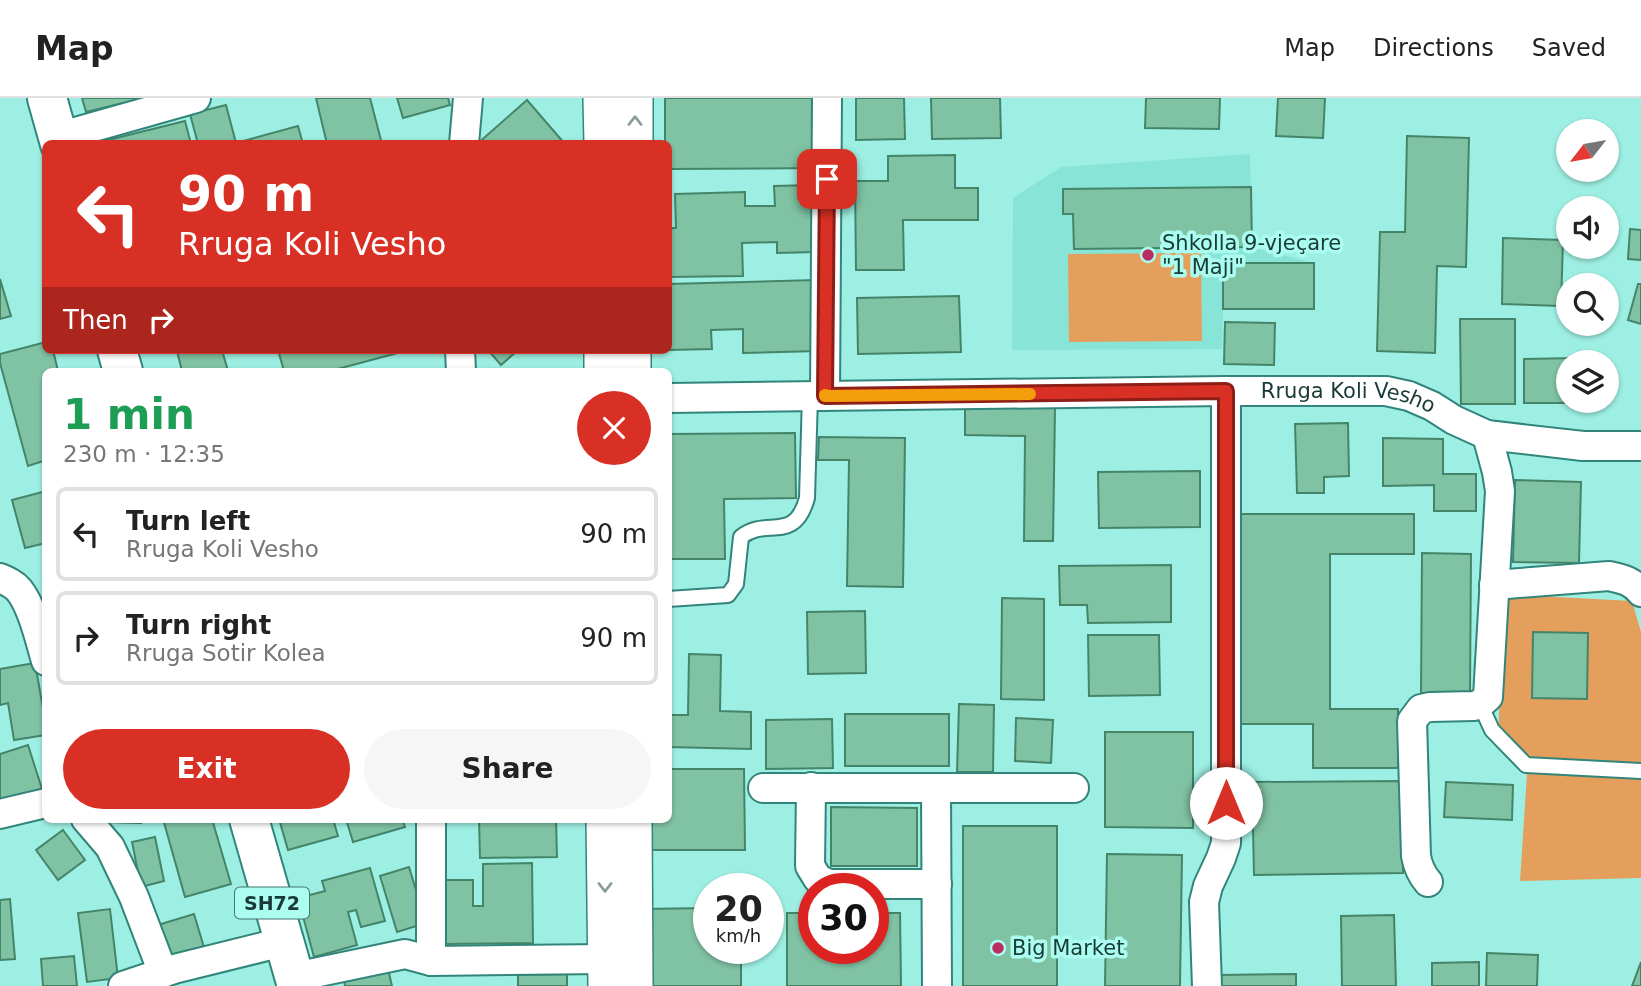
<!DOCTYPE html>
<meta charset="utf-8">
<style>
:root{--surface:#fff;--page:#f6f6f6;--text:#222;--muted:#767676;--line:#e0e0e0;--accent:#d93025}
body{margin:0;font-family:"DejaVu Sans",sans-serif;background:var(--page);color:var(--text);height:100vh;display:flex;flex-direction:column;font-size:26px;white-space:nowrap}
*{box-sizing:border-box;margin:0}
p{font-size:23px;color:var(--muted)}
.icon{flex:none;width:38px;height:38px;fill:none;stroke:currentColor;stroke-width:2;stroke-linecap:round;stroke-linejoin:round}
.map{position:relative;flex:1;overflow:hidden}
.sheet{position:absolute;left:42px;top:270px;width:630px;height:455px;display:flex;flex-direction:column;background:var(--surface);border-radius:10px;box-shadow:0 2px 5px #0004}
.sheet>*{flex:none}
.banner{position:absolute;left:42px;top:42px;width:630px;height:214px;border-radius:10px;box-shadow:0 2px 5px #0004;background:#d93025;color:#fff;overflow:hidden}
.needle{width:46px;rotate:239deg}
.tools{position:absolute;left:1556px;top:21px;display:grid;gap:14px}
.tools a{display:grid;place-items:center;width:63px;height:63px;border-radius:50%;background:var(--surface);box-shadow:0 2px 5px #0004;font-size:35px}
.speed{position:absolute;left:693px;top:775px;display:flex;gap:14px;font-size:35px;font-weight:700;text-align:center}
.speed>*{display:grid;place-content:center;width:91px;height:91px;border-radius:50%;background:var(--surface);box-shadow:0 2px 5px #0004;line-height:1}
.speed small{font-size:18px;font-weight:400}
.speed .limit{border:10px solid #d22;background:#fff;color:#111}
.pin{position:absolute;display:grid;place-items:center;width:60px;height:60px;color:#fff;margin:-30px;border-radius:14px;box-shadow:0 4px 10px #0006}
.me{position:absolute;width:77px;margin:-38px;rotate:0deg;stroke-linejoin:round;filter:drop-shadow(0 0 5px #0008)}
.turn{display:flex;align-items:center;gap:24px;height:147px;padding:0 21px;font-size:32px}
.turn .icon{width:91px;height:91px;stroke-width:2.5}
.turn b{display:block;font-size:49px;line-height:60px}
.then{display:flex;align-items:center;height:66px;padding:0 21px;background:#0003;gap:14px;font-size:26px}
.round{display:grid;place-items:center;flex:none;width:74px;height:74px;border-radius:37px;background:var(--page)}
.headline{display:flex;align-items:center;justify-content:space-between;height:119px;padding:0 21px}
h1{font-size:42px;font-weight:800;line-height:52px;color:#1e9e55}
.cta{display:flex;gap:14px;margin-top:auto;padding:14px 21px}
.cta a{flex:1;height:80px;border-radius:42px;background:var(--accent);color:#fff;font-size:28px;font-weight:800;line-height:80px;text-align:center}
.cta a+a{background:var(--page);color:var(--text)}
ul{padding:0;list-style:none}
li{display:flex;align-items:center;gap:21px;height:94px;margin:0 14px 10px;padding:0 7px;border:4px solid var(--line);border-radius:10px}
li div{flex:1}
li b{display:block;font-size:26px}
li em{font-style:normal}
header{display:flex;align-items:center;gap:42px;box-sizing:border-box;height:98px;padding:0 35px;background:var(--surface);border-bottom:2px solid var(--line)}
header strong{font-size:33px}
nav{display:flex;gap:38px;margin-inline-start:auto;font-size:24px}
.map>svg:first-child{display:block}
.built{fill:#88e4d6}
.green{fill:#e59f5c}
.building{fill:#80c3a4;stroke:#448569;stroke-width:2}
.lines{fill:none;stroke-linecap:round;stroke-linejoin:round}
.service-casing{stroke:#32857a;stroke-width:18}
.minor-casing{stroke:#32857a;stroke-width:32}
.tertiary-casing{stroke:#32857a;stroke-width:38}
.primary-casing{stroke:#32857a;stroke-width:42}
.service{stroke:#fff;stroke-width:14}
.minor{stroke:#fff;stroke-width:28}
.tertiary{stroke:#fff;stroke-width:35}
.primary{stroke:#fff;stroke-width:38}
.oneway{stroke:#8c9d9a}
.route-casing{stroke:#8d1f18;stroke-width:18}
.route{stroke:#d93025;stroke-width:12}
.slow{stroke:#f59e0b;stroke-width:12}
.poi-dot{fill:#ba2d61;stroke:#abfdf0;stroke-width:2.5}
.labels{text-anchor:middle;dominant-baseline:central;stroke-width:7;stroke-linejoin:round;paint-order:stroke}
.shield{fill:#abfdf0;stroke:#45756e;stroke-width:2}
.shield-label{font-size:19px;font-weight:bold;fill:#193b36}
.poi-label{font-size:21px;fill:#193b36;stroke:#abfdf0;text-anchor:start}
.street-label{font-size:21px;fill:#193b36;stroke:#abfdf0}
</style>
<header>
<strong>Map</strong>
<nav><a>Map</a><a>Directions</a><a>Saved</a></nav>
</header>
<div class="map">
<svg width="1641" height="888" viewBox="0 0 1641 888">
<rect width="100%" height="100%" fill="#9eefe3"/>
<path class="built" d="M1250,56L1252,149L1314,165V211H1223L1222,251L1012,252L1013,100L1061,69Z"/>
<g class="green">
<path d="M1201,155L1202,243L1069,244L1068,156Z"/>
<path d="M1503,496L1632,503L1641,534V780L1520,783L1527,676L1498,646Z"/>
</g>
<g class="building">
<path d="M82,0H144L86,14Z"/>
<path d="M316,0H370L382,46H327Z"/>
<path d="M397,0H448L450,7L403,20Z"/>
<path d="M665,0H822L823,70L668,71V46H665Z"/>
<path d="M856,0H904L905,41L856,42Z"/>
<path d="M931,0H1000L1001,40L932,41Z"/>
<path d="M1146,0H1220L1219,31L1145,30Z"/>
<path d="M1278,0H1325L1323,40L1276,38Z"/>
<path d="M527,2L565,46H477Z"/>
<path d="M226,7L236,45L298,28L303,46H198L190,16Z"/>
<path d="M185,23L191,46H96V45Z"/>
<path d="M1407,38L1469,40L1466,169L1437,168L1435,255L1377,253L1380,134H1405Z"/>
<path d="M955,57V90H978V122H903L904,172H856L855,83H888V58Z"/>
<path d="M813,87L814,154L777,155V144L742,145L743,178L668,179V130H676L675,96L745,94V108H775L774,88Z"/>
<path d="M1251,89L1252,149L1074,151L1073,116H1063V91Z"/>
<path d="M1630,131L1641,132V162L1628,161Z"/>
<path d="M1503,140L1563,142L1561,208L1502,206Z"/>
<rect x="1223" y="165" width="91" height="46"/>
<path d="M0,181L11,218L0,221Z"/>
<path d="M816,182L818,253L743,255V231L711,232L712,251L668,252V186Z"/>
<path d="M1638,186H1641V226L1628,222Z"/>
<path d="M959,198L961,254L858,256L857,200Z"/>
<path d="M1460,221H1515V306H1461Z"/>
<path d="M1225,224L1275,225L1274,267L1224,266Z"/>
<path d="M46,244V252H53L58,273H46V373L43,363L28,368L0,265V256Z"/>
<path d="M181,252H222L228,273H182L177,253Z"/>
<path d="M278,252H409L330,273H284Z"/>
<path d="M488,252H518L501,267Z"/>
<path d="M1576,260V264H1568V303H1577V305H1524V261Z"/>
<path d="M965,309L1055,310L1053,443H1024L1025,338L965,337Z"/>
<path d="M1348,325L1349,378L1324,379V395H1297L1295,326Z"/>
<path d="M795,335L796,400L724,401L725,461H668V336Z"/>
<path d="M819,339L905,340L903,489L847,488L849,362H818Z"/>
<path d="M1383,340L1443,341V376H1476V413H1434V387L1383,388Z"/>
<path d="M1200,373V429L1099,430L1098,374Z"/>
<path d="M1515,382L1581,384L1579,465L1513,464Z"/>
<path d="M46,393V445L25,450L12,402Z"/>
<path d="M1237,416H1414V456H1330V611H1398V670H1313V626H1238Z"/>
<path d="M1422,455L1471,456L1470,595H1421Z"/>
<path d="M1171,467V524L1088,525L1087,507H1060L1059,468Z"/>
<path d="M1002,500L1044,501V602L1001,601Z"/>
<path d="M865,513L866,575L808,576L807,514Z"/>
<path d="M1533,534L1588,535L1587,601L1532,600Z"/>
<path d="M1088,537H1159L1160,597L1089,598Z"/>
<path d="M689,556L721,557L720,613L751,614V651L668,649V617H688Z"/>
<path d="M35,565L46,627V637L14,642L8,605L0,607V571Z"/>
<path d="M959,606L994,607L993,674H957Z"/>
<rect x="845" y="616" width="104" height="52"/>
<path d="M1016,620L1053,622L1051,665L1015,663Z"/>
<path d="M832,621L833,670L766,671V622Z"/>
<path d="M1105,634H1193V730L1105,729Z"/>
<path d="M28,647L43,694L0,706V656Z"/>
<path d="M668,671H744L745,752H650V721H668Z"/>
<path d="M1402,683L1403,775L1254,777L1252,684Z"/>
<path d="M1446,684L1513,687L1512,722L1444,719Z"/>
<path d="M831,709L917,710V768H831Z"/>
<path d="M104,721H141V725L104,724Z"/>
<path d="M163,721H212L231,786L185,799Z"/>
<path d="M279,721H333L338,738L288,752Z"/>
<path d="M346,721H402L405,729L353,744Z"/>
<path d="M479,721H556L557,759L480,760Z"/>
<rect x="963" y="728" width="94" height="160"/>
<path d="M63,732L85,762L58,782L36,752Z"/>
<path d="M155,739L164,783L141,789L132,744Z"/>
<path d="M1107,756L1182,757L1180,888H1105Z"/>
<path d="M532,765L533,845L443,846L442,782H473V808H483V766Z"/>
<path d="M409,769L426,825L397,834L380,778Z"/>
<path d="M370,770L385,823L361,829L356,812L348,814L357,847L314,859L298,800L325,793L322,783Z"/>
<path d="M10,801L15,861L0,862V802Z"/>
<path d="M709,810V850H741V888H641V811Z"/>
<path d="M110,811L118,880L87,884L78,815Z"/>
<path d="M787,815H814V850H873V815H900L901,888H787Z"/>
<path d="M194,816L206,856L169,867L158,827Z"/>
<path d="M1394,817L1396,888H1342L1341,818Z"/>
<path d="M1487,855L1538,857L1537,888H1486Z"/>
<path d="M74,858L77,888H43L41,861Z"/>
<path d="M1479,864V888H1432V865Z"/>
<path d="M1641,864V888H1632Z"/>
<path d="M388,871L392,888H345L344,881Z"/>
<path d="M567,876V888H518V877Z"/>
<path d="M1296,876V888H1220V877Z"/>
</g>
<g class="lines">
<defs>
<g id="service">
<path d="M668,501L728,497L736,486L741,439C766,418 794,447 807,400L810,298"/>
<path d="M1480,606L1492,632L1526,667L1641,673"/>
</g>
<g id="minor">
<path d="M58,39L196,0"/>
<path d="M464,46L468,0"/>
<path d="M460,252L461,273"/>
<path d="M825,298L827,0"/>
<path id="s1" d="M668,300L1226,293H1386L1409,298L1432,308L1454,322L1487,337L1583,348H1641"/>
<path d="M0,480C7,483 14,486 19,492C32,508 40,542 46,563"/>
<path d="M1494,487L1609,478C1623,481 1632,483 1641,494"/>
<path d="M811,689L810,768L818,781L829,786H937"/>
<path d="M763,690H1074"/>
<path d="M936,691L937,888"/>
<path d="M0,716L46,705"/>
<path d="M86,721L110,749L134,799L163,875"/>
<path d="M431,721V863"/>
<path d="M1428,784C1421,776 1418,769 1416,758L1412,623L1421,611L1430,609L1474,608L1480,606L1488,599L1500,393L1497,374L1487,337"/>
<path d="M295,879L405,856L431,863L605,861"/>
<path d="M123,888L174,871L283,844"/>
<path d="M1207,888L1204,804L1208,788L1221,760L1226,745V293"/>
</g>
<g id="tertiary">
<path d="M601,0L602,46"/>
<path d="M635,46V0"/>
<path d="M602,252V273"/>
<path d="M633,273V252"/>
<path d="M604,721L606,888"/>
<path d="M634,721L635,888"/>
</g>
<g id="primary">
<path d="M47,0L60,46"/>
<path d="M117,252L123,273"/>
<path d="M249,721L297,888"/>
</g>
</defs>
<use href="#service" class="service-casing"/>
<use href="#minor" class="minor-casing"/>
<use href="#tertiary" class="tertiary-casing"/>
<use href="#primary" class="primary-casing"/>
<use href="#service" class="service"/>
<use href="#minor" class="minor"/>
<use href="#tertiary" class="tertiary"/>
<use href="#primary" class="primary"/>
</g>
<defs><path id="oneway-chevron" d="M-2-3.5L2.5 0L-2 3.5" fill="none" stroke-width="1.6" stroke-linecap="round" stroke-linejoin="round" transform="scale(1.75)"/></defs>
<g class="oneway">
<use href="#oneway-chevron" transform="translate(635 23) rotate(-90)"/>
<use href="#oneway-chevron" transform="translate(605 789) rotate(90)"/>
</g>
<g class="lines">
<defs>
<path id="route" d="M827,81L825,298L1226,293V705"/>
</defs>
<use href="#route" class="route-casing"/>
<use href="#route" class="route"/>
<path class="slow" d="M825,297V298L1030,296"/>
</g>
<g class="poi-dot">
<circle cx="1148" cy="157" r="7"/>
<circle cx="998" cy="850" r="7"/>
</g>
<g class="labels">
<rect class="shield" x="235" y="789.5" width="74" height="31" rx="5"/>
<g class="shield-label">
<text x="272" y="805">SH72</text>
</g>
<g class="poi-label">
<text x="1162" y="145">Shkolla 9-vjeçare<tspan x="1162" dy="24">"1 Maji"</tspan></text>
<text x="1012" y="850">Big Market</text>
</g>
<g class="street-label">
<text stroke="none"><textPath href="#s1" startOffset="681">Rruga Koli Vesho</textPath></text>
</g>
</g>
</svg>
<div class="tools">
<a><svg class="needle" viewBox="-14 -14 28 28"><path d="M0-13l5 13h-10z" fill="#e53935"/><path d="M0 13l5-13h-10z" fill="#767676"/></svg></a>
<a><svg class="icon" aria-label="sound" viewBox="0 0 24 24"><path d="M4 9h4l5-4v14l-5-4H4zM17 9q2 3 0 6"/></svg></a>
<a><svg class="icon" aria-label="search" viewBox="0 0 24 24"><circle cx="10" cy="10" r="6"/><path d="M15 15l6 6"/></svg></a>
<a><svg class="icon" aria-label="layers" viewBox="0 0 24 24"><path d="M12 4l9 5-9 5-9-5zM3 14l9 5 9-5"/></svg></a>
</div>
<div class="speed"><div>20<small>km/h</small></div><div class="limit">30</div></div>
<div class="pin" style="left:827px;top:81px;background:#d93025"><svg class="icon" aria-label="arrive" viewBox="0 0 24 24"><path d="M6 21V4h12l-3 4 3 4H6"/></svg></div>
<svg class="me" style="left:1226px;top:705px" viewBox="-20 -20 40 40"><circle r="19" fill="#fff"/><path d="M0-13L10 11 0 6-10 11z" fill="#d93025"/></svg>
<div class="banner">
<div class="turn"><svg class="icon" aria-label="left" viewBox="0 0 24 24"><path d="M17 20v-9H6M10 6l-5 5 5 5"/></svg><div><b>90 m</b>Rruga Koli Vesho</div></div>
<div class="then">Then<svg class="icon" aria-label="right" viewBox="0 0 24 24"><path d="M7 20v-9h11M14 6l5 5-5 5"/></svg></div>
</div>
<section class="sheet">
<div class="headline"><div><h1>1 min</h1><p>230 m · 12:35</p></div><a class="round" style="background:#d93025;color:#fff"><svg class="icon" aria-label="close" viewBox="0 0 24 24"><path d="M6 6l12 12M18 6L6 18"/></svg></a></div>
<ul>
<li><svg class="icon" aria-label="left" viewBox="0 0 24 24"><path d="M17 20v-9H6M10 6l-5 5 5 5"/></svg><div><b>Turn left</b><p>Rruga Koli Vesho</p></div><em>90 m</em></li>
<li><svg class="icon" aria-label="right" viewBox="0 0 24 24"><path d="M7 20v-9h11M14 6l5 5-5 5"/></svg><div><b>Turn right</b><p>Rruga Sotir Kolea</p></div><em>90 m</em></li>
</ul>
<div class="cta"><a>Exit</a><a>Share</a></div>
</section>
</div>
